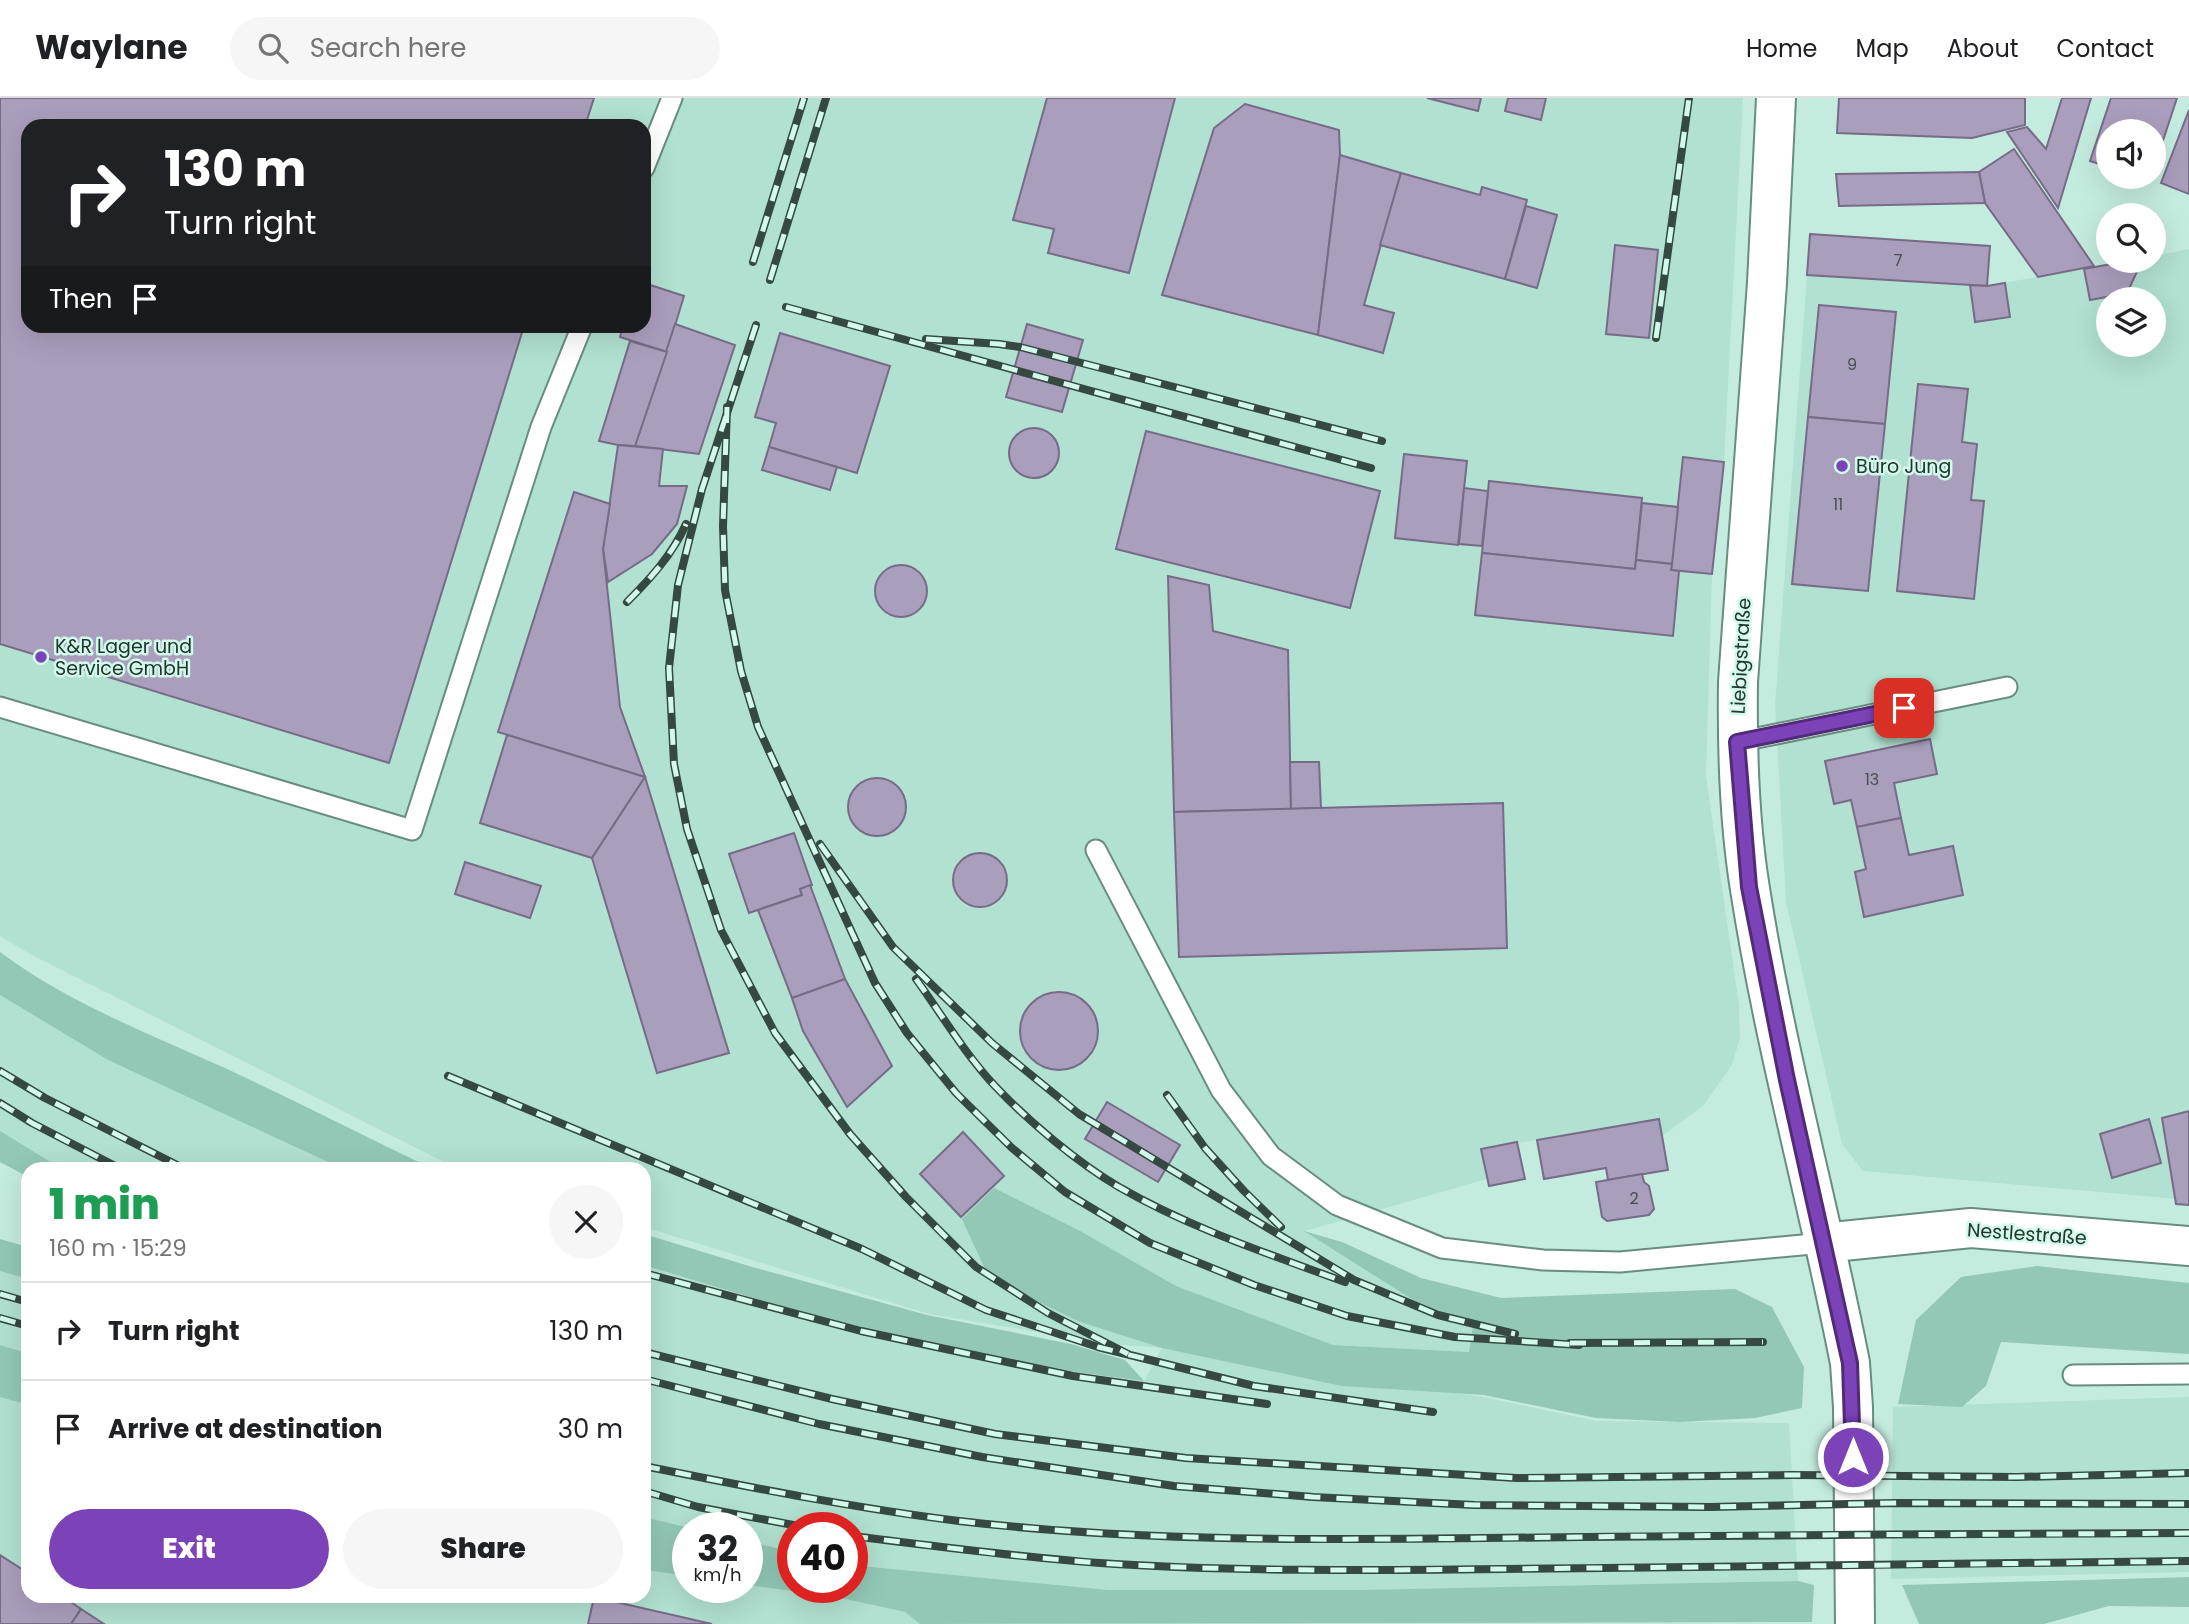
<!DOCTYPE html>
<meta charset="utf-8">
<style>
:root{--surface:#fff;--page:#f6f6f6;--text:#202124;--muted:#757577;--line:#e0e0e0;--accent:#7c42b8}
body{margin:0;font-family:Poppins,sans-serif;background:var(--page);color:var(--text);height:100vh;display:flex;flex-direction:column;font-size:26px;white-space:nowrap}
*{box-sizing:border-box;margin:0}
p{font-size:23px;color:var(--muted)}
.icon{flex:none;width:38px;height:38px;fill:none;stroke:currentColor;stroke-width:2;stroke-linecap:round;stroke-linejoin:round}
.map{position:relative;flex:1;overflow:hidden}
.details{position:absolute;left:21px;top:1064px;width:630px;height:441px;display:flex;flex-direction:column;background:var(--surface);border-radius:21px;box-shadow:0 7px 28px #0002}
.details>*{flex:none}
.banner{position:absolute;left:21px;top:21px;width:630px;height:214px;border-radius:21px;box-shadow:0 7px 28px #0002;background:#202124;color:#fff;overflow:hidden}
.controls{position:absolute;left:2096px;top:21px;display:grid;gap:14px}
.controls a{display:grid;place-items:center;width:70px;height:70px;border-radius:50%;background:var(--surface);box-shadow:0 7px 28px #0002;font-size:35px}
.speed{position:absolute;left:672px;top:1414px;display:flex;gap:14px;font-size:35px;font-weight:700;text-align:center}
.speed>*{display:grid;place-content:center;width:91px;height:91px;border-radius:50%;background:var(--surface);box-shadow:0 7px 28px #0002;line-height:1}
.speed small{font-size:18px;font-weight:400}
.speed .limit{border:10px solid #d22;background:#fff;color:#111}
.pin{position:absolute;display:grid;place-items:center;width:60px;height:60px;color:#fff;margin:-30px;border-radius:14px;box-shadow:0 4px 10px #0006}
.me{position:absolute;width:77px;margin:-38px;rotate:0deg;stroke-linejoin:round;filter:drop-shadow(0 0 5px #0008)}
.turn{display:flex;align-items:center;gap:24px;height:147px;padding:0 28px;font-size:32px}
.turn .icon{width:91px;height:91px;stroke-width:2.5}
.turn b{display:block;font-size:49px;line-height:60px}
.then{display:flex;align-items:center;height:66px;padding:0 28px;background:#0003;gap:14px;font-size:26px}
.round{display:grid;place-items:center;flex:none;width:74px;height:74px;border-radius:37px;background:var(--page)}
.summary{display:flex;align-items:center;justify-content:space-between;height:119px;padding:0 28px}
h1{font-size:42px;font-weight:800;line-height:52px;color:#1e9e55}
.action{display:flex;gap:14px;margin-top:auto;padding:14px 28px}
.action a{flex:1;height:80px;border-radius:42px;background:var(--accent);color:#fff;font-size:28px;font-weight:800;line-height:80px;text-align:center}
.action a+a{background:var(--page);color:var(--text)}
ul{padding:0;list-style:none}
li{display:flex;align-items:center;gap:21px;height:98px;padding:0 28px;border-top:2px solid var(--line)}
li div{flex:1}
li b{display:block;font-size:26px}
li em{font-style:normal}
header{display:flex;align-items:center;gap:42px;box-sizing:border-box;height:98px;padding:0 35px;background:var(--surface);border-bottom:2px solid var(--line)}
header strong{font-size:33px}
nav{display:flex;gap:38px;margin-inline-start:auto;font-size:24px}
.search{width:490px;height:63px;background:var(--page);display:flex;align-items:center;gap:18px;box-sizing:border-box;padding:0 24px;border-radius:38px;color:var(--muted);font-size:26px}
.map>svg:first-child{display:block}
.built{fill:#b1e1d0;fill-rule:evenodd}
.green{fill:#93c8b6}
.building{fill:#aa9ebd;stroke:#776b88;stroke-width:2}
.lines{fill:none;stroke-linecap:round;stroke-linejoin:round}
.lane-casing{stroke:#688d80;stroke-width:23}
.street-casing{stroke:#688d80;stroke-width:42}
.secondary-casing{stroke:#688d80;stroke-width:42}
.lane{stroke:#fff;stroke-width:19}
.street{stroke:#fff;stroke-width:38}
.secondary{stroke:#fff;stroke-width:38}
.rail-casing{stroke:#354841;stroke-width:8}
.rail{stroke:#d1faeb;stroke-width:5;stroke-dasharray:16;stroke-linecap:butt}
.route-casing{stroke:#512b78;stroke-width:18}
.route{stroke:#7c42b8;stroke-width:12}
.poi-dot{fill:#7c42b8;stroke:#d1faeb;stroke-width:2.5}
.labels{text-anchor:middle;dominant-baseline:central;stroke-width:5;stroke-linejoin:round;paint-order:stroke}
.number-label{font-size:16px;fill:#464e52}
.poi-label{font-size:19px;fill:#24342e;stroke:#d1faeb;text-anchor:start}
.street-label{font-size:19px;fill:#24342e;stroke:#d1faeb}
</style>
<header>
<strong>Waylane</strong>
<div class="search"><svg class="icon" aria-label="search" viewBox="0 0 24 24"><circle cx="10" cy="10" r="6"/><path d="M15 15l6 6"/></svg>Search here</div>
<nav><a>Home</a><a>Map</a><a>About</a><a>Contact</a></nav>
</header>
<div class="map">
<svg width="2189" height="1526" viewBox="0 0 2189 1526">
<rect width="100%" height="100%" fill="#c4ecde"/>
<g class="built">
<path d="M0,0H1743L1724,364L1712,476L1706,678L1739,907L1740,940L1732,967L1703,1008L1662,1038L1659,1021L1482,1051L1487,1081L1305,1133L1413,1202L1473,1227L1470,1254L1333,1247L1176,1188L1082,1134L1080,1224L1162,1250L1346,1280L1484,1299L1596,1323L1789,1325L1798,1483L1358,1492H1109L852,1467V1430H793V1454L747,1443V1430H690L644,1419V1167L725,1192L895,1237L1071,1275L1144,1283L1162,1250L1110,1246L929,1216L644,1129V1071H458L30,856L0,838ZM28,28H644V228H28Z"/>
<path d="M2189,151V1102L1863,1073L1842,1046L1786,804L1775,607L1807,177L1987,188L2127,163H2154V158ZM2109,201H2154V247H2109Z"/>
<path d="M0,897L108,962L343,1071H59L0,1034Z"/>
<path d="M0,1173L28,1181V1255L0,1247Z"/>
<path d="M0,1299L28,1307V1498H644V1472L688,1478V1489H747V1487L836,1499L905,1514L920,1526H0Z"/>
<path d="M2189,1299V1474L1891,1481L1893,1309Z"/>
</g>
<g class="green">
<path d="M0,854C68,905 150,936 227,971C296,1003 364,1038 433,1071H343L108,962L0,897Z"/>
<path d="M0,1033L57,1068L62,1071H28V1079L0,1064Z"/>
<path d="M994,1090L1082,1134L1176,1188L1333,1247L1469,1254L1473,1227L1413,1202L1304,1133L1342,1144L1421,1180L1501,1200L1735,1191L1772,1209L1804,1269L1802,1310L1755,1320L1680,1324L1596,1320L1484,1297L1342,1288L1162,1250L1080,1224L989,1180L962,1121Z"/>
<path d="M644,1136L749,1168L927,1217L1071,1246L1125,1262L1144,1283C975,1264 807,1218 644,1167Z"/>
<path d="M0,1141L24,1148L28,1141V1181L0,1173Z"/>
<path d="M2037,1168L2189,1185V1256L2001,1244L1986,1288L1962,1309L1898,1306L1916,1222L1961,1179Z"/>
<path d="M0,1247L28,1255V1307L0,1299Z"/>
<path d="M644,1419L690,1430H688V1478L644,1472Z"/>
<path d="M747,1443L793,1454V1489H852V1467L1109,1492H1358L1798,1483L1814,1487L1812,1524L920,1526L905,1514L836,1499L747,1487Z"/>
<path d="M2189,1479V1509L2109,1508L2044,1526H1919L1902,1487Z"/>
</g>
<g class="building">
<path d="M0,0H594L585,28H28V228H524L389,665L0,546Z"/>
<path d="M1047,0H1175L1129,175L1048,155L1054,131L1013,122Z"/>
<path d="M1427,0H1481L1478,13Z"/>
<path d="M1508,0H1546L1541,22L1505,13Z"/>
<path d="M1839,0H2025V27L1972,40L1837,35Z"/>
<path d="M2062,0H2091L2058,110L2007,34L2027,29L2046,51Z"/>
<path d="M2111,0H2177L2154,70V33H2109V69L2090,63Z"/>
<path d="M1245,6L1339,32L1340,57L1318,237L1162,197L1214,30Z"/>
<path d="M2189,12V96L2161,85Z"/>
<path d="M2014,51L2094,168L2038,179L1985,105L1979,74Z"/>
<path d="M1340,57L1401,75L1364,207L1394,215L1383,255L1318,237Z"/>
<path d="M1979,74L1985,105L1839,108L1836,76Z"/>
<path d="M1401,75L1480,97L1482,89L1527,102L1505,181L1380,147Z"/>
<path d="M1526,108L1557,117L1537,190L1505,181Z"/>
<path d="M1810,136L1990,148L1987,188L1807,177Z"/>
<path d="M1615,147L1658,152L1649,240L1606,236Z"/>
<path d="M2127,163H2142L2127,195L2090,202L2084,171Z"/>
<path d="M644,185L684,198L667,254L620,239L623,228H644Z"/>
<path d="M2005,185L2010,219L1975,224L1970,187L1987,188Z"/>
<path d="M1819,207L1896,214L1885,326L1808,319Z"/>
<path d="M675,226L735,247L699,356L635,348Z"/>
<path d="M1027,226L1083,242L1062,314L1006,299Z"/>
<path d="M780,235L890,268L857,375L769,349L776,325L755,319Z"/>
<path d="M630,243L667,254L635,348L618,347L599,343Z"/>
<path d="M1918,286L1968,291L1962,344L1977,346L1971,402L1984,403L1974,501L1897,493Z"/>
<path d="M1808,319L1885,326L1868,493L1792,486Z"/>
<circle cx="1034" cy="355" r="25"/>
<path d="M1146,333L1380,393L1350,510L1116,451Z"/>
<path d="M618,347L663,351L659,388H687L677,426L652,456L608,484L603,451Z"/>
<path d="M769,349L837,369L830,392L762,372Z"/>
<path d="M1404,356L1467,363L1458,447L1395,440Z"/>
<path d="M1683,359L1724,364L1712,476L1671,472Z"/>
<path d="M1489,383L1642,400L1635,471L1482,455Z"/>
<path d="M1464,390L1488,393L1482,448L1459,446Z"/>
<path d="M574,394L610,406L603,451L620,609L645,679L498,634Z"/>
<path d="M1642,405L1678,409L1672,466L1636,462Z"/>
<path d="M1482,455L1635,471L1636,462L1672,466L1671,472L1679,473L1673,538L1475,517Z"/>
<circle cx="901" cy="493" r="26"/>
<path d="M1168,478L1209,487L1213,533L1288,552L1291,711L1174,714Z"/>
<path d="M507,637L645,679L592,760L480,725Z"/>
<path d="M1930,641L1937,676L1894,685L1901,720L1857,729L1851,702L1834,706L1825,663Z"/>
<path d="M1290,664H1319L1321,710L1291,711Z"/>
<path d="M645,679L729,955L657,975L592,760Z"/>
<circle cx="877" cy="709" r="29"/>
<path d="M1503,705L1507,850L1179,859L1174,714Z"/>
<path d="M1901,720L1909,757L1953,748L1963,797L1864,819L1855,774L1866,771L1857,729Z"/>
<path d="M794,735L812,787L800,791L802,797L749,815L729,756Z"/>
<circle cx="980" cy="782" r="27"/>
<path d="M465,764L541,788L530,820L455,796Z"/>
<path d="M810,787L845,881L792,900L758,812L802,797L800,791Z"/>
<path d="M845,881L892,968L847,1009L803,933L792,900Z"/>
<circle cx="1059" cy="933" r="39"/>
<path d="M1107,1004L1180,1047L1158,1084L1085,1041Z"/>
<path d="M2189,1013V1107L2176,1106L2162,1020Z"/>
<path d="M1659,1021L1668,1072L1608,1082L1606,1070L1544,1081L1537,1042Z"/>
<path d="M2149,1021L2161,1065L2112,1080L2100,1036Z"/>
<path d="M963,1034L1004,1078L961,1119L920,1076Z"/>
<path d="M1517,1044L1525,1081L1489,1088L1481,1051Z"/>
<path d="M1642,1076L1644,1084L1649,1088L1654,1111L1649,1117L1607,1123L1602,1119L1596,1084Z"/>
<path d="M0,1457L28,1475V1498H62L81,1511L71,1526H0Z"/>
<path d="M594,1499L712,1526H588Z"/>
<path d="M81,1511L104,1526H71Z"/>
</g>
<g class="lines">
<defs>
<g id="lane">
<path d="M644,70L672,0"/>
<path d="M0,609L412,732L541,329L582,228"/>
<path d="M1737,644L2007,589"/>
<path d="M1096,752L1221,992L1271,1058L1337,1107L1442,1150L1543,1162L1620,1164L1823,1145"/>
<path d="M2073,1277L2189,1276"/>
</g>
<path id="street" d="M1823,1145L1971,1130L2189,1148"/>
<path id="secondary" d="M1776,0L1767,185L1738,584C1737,653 1739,723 1750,791C1775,951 1819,1106 1850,1265L1853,1309L1855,1526"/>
</defs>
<use href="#lane" class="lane-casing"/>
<use href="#street" class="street-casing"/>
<use href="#secondary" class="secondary-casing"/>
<use href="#lane" class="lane"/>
<use href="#street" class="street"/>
<use href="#secondary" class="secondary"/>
<defs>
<g id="rail">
<path d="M753,164L804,0"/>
<path d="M770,182L826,0"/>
<path d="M786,209L1371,370"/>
<path d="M756,227L702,391L678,487L669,570L674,666L687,731L721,832L775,935L850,1036L906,1099L976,1169L1048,1215L1128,1256"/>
<path d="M1656,240L1689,0"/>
<path d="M926,241L999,246L1020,249L1382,343"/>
<path d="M727,309L723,428L725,492L741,573L758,629L875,885L907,935L956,995L1012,1050L1065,1094L1150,1145L1254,1187L1347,1218L1455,1239L1579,1247"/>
<path d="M627,504C651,480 672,457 686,426"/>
<path d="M820,746L893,849L992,945L1079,1016L1354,1182L1438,1217L1515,1236"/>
<path d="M916,881C942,917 965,956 995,988C1028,1023 1078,1065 1119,1089C1190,1130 1269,1156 1345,1184"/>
<path d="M0,973L45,1000L185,1071"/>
<path d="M448,978L862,1151L986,1212L1098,1249L1254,1288L1433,1314"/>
<path d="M1167,997L1205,1050L1244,1093L1281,1129"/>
<path d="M0,1005L32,1025L121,1071"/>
<path d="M644,1175L861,1233L1073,1278L1267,1306"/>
<path d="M0,1196L28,1204"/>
<path d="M0,1220L28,1228"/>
<path d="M1570,1245L1763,1244"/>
<path d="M644,1254L832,1301L995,1336L1186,1360L1516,1380L1792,1377L2017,1379L2189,1375"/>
<path d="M644,1281L819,1326L982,1359L1174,1388L1313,1399L1474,1407L1710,1409L1897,1405L2189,1406"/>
<path d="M644,1368C749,1389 853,1410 959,1423C1165,1447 1374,1441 1581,1439C1784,1436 1986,1437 2189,1435"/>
<path d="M644,1393L698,1409L809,1430"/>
<path d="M852,1438C935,1448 1017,1459 1100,1465C1267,1476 1436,1471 1604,1470C1799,1468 1994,1466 2189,1463"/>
</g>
</defs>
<use href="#rail" class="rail-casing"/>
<use href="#rail" class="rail"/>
</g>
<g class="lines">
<defs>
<path id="route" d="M1853,1359L1850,1265L1787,982L1749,789L1737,644L1904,610"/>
</defs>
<use href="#route" class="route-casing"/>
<use href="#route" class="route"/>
</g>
<g class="poi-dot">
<circle cx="1842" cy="368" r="7"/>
<circle cx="41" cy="559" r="7"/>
</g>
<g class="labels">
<g class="number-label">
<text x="1898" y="162">7</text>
<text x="1852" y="266">9</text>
<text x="1838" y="406">11</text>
<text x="1872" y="681">13</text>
<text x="1634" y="1100">2</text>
</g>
<g class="poi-label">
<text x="1856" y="368">Büro Jung</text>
<text x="55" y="548">K&amp;R Lager und<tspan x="55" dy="22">Service GmbH</tspan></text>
</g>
<g class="street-label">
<text transform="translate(1741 558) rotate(-87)">Liebigstraße</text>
<text transform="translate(2027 1136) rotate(4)">Nestlestraße</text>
</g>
</g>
</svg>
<div class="controls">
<a><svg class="icon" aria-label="sound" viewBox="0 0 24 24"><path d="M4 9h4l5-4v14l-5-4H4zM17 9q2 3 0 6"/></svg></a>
<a><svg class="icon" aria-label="search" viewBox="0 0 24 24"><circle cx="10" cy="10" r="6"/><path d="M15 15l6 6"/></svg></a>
<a><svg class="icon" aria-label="layers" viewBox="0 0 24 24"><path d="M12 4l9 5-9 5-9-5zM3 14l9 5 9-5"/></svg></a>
</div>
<div class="speed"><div>32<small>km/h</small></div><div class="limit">40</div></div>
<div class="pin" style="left:1904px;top:610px;background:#d93025"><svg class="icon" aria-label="arrive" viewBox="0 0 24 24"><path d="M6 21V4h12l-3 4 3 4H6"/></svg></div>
<svg class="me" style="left:1853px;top:1359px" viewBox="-20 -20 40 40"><circle r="17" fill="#7c42b8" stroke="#fff" stroke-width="3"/><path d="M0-11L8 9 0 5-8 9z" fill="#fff"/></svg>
<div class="banner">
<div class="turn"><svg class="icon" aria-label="right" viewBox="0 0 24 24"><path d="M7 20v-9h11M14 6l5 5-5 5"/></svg><div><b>130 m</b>Turn right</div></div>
<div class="then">Then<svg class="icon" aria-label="arrive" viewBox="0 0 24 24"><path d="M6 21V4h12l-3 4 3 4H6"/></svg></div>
</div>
<section class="details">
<div class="summary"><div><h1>1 min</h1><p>160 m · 15:29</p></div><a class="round"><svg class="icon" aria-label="close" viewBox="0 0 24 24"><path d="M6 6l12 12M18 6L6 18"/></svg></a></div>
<ul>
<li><svg class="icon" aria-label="right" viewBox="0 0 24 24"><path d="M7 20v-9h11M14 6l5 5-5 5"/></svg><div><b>Turn right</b></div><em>130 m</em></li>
<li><svg class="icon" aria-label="arrive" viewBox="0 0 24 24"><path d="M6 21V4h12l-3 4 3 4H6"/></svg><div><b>Arrive at destination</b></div><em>30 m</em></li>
</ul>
<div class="action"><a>Exit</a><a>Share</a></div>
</section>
</div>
